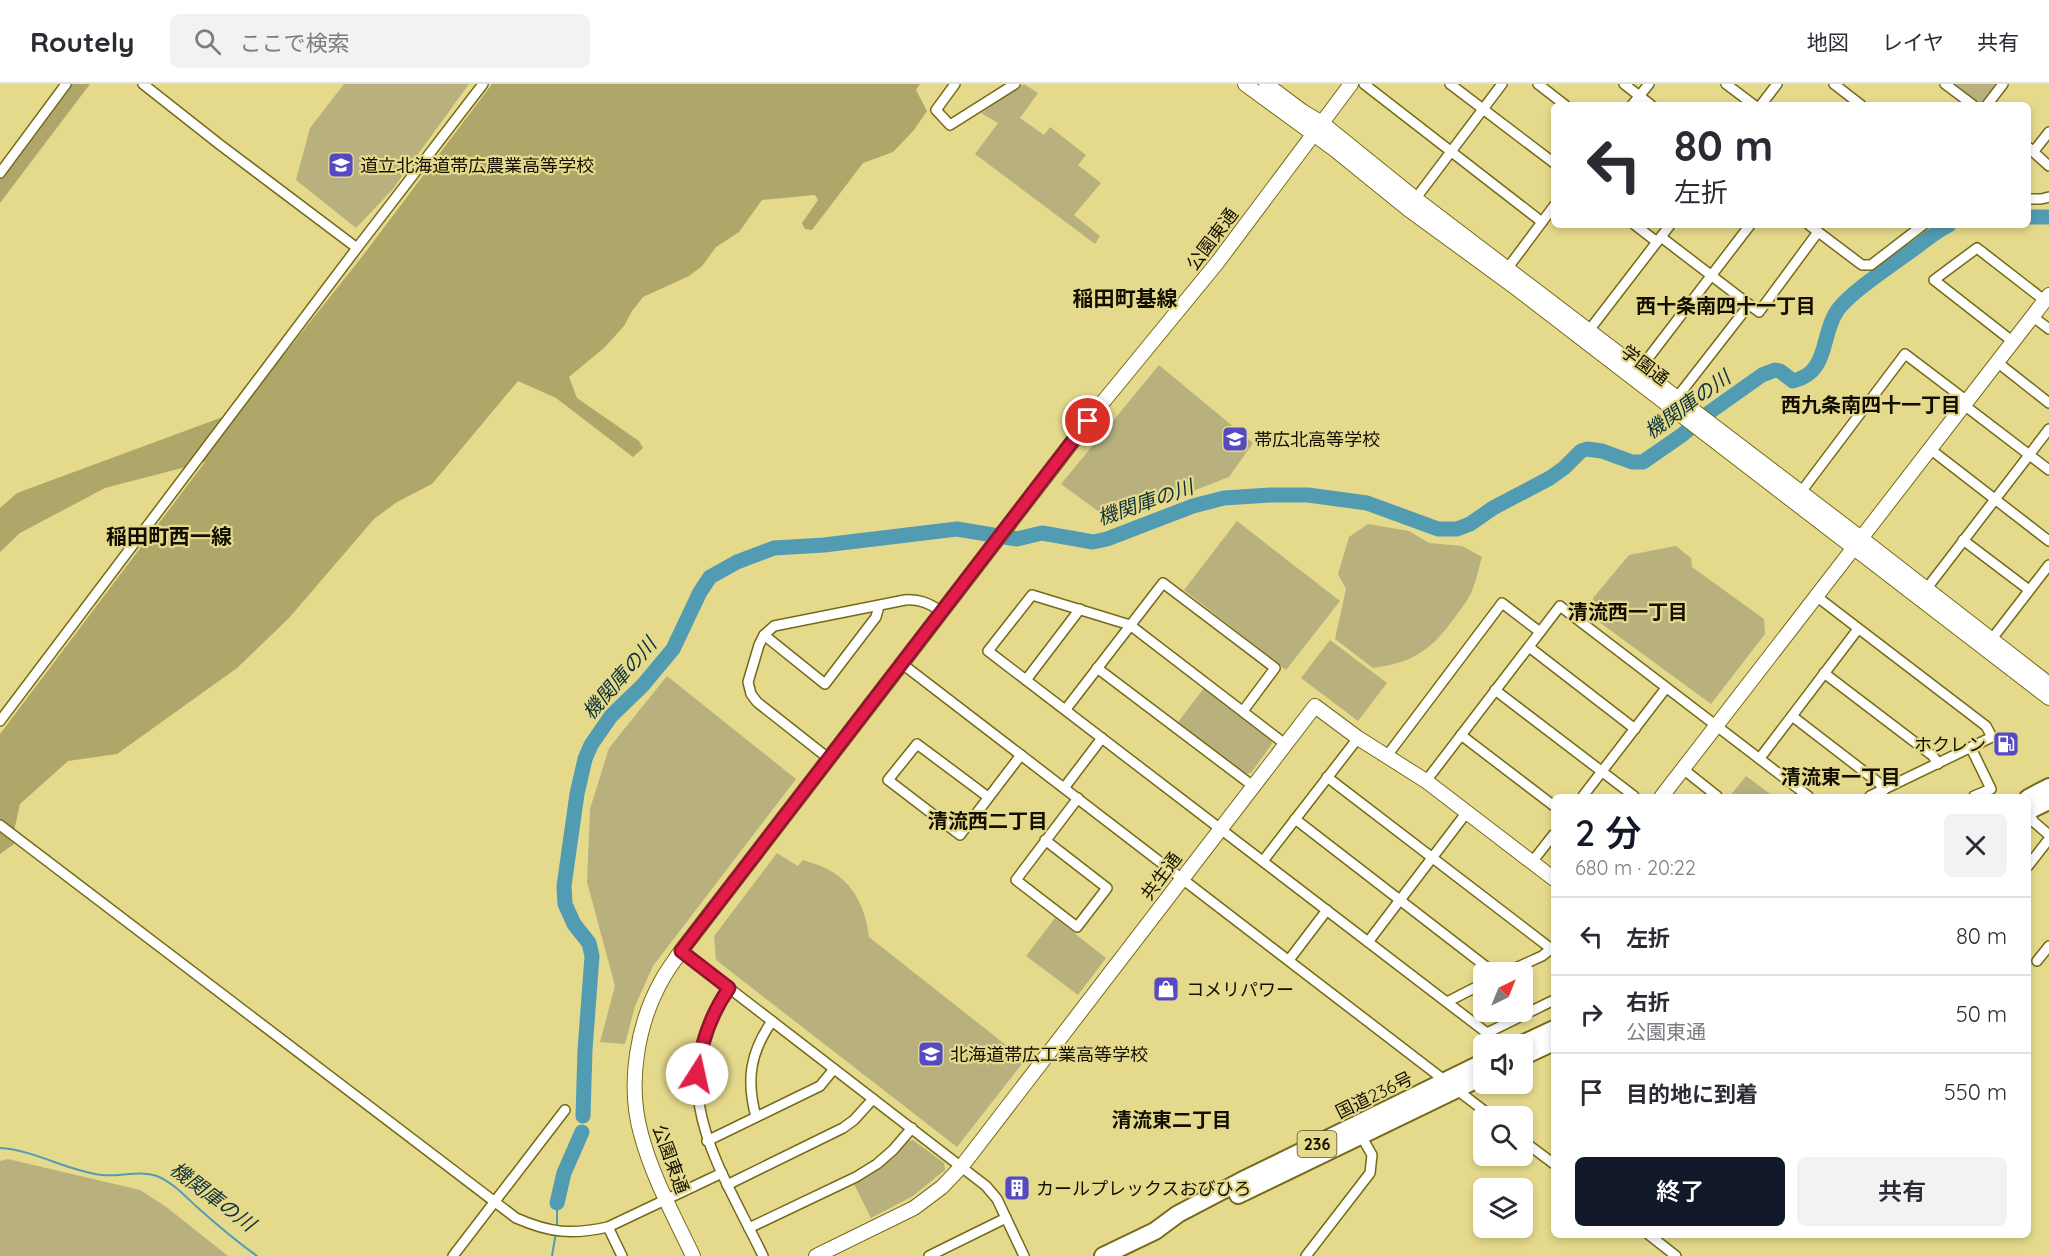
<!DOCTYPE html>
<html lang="ja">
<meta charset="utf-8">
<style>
:root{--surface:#fff;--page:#f2f2f3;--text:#2b2b33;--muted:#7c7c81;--line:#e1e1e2;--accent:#111827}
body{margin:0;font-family:Quicksand,"Noto Sans JP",sans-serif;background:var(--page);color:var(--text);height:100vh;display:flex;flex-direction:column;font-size:22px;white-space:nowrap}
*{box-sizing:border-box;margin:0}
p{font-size:20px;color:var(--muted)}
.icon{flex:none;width:33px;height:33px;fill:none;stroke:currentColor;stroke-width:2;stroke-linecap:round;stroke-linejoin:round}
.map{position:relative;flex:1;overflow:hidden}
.sheet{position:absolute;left:1551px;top:710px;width:480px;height:444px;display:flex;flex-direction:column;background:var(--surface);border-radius:9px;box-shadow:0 3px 9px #0003}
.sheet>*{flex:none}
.hud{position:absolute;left:1551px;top:18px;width:480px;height:126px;border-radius:9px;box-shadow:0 3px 9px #0003;background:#fff;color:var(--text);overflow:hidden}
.needle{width:39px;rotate:43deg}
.controls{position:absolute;left:1473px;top:878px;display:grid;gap:12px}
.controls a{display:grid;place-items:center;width:60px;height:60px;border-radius:9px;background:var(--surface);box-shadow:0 3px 9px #0003;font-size:30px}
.pin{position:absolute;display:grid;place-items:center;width:51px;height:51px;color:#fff;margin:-26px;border:3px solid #fff;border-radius:50%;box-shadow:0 2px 6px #0007}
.me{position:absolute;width:66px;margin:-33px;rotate:10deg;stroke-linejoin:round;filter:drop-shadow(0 0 4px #0008)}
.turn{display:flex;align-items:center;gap:21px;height:126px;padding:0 24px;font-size:27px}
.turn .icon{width:78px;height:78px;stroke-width:2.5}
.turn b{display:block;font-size:42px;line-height:51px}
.round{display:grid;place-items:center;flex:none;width:63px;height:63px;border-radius:9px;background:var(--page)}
.head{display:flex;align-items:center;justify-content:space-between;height:102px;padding:0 24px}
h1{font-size:36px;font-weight:600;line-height:45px;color:var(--accent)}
.action{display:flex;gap:12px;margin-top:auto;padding:12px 24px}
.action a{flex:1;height:69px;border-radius:9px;background:var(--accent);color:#fff;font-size:24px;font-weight:600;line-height:69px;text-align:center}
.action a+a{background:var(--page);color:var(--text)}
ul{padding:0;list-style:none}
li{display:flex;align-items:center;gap:18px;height:78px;padding:0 24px;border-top:2px solid var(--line)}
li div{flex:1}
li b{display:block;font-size:22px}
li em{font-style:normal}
header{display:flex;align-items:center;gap:36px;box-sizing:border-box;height:84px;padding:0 30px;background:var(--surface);border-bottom:2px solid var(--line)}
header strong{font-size:28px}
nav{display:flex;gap:33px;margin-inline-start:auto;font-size:21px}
.search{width:420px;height:54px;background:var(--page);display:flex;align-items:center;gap:15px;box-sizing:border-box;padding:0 21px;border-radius:9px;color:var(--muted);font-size:22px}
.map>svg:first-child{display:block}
.green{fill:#b8b17e}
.forest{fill:#afa66a}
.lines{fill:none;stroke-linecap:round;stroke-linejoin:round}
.stream{stroke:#529cb3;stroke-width:2}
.river{stroke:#529cb3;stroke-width:15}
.street-casing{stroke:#756a18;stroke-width:12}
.secondary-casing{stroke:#756a18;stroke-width:16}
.highway-casing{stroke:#756a18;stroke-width:20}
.street{stroke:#fff;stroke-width:9}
.secondary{stroke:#fff;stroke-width:14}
.highway{stroke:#fff;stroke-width:16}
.route-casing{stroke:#92132f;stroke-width:15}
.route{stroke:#e11d48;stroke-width:10}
.labels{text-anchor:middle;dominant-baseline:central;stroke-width:4.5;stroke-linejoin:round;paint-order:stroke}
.shield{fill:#e5da8c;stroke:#524c2a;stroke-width:1.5}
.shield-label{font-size:16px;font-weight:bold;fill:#130f00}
.poi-label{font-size:18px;fill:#130f00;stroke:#e5da8c;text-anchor:start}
.street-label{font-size:18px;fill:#130f00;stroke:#e5da8c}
.neighbourhood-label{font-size:20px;font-weight:bold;fill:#130f00;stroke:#e5da8c}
.water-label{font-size:20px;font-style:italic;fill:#0c303a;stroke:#e5da8c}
.quarter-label{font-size:21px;font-weight:bold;fill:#130f00;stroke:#e5da8c}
</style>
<header>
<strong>Routely</strong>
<div class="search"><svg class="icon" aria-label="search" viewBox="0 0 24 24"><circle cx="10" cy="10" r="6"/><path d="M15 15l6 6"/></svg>ここで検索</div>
<nav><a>地図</a><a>レイヤ</a><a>共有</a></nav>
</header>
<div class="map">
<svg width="2049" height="1172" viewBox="0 0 2049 1172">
<rect width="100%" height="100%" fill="#e5da8c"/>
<g class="green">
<path d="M344,0H469L392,106L356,144L296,96L310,44Z"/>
<path d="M1024,0L1038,9L1020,34L1044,51L1050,43L1086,71L1078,81L1101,99L1074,131L1100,152L1095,160L975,70L998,39L981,29Z"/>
<path d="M1948,0H1998L1983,20L1975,21Z"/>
<path d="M1159,281L1253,359L1229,393L1113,438L1061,400Z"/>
<path d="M1237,437L1340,517L1286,586L1184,506Z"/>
<path d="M1368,440L1409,447L1429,459L1462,462L1482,473C1479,483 1477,494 1473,504C1470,514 1462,523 1456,532C1431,566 1415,578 1373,584L1335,555L1346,505L1338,490L1349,453Z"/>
<path d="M1676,462L1691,474L1692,483L1764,535L1765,550L1711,620L1595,535L1593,514L1629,471Z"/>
<path d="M1330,556L1387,599L1358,637L1301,594Z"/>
<path d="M667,592L796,695L653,882L635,922L625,960L600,958L615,902L587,798L590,725L609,664Z"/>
<path d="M1204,604L1271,654L1272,660L1251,689L1244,690L1178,638Z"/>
<path d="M1746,692L1773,712H1730Z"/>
<path d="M777,769L798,782L803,776C811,779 821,781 829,786C854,799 866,826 869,853L1025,976L957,1063L716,876L714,852Z"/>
<path d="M1055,834L1106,874L1078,911L1026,872Z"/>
<path d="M913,1056L944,1079L945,1086L913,1112L871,1134L854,1100L882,1083L907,1057Z"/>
<path d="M8,1075L140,1106L165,1122L228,1172H0V1077Z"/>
</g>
<g class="forest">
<path d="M63,0H90L0,119V82Z"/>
<path d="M492,0H920L916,6L927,27L914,46L893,68L863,79L812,146L805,145L802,139L818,116L815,111L762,116L739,148L716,163L702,182L689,192L643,213L632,227L624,242L605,263L569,293L577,314L639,357L643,364L633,373L556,314L518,297L432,400L397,418L374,435L289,534L237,584L117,670L68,677L20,720L14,747L18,757L0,770V650L205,378L105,404L20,449L0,468V424L17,409L239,327L361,174Z"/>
</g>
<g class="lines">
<g class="stream">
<path d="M0,1064C35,1066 67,1087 102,1091C119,1093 140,1086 157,1092C172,1098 185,1112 197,1123C216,1140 236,1157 257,1172"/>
<path d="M557,1119V1142"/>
<path d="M552,1172L556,1148"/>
</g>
<g class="river">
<path d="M2028,133H2049"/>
<path d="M583,1032L585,966L592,872L589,859L574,840L565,820L564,802L577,710L585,675L591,661L611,632L643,601L673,565L700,508L710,493L737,478L774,464L824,461L957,445L1017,455L1042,449L1093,458L1107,455L1193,422L1224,414L1270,411H1308L1367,419L1438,445H1457L1470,440L1493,424L1550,394L1564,384L1581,367L1587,365L1602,367L1632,378H1643L1682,351L1707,330L1762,291L1775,286L1780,287L1793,297C1830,288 1820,252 1837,227C1849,209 1892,181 1911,167C1924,158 1936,147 1949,141"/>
<path d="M557,1119L564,1089L582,1048"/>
</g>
<defs>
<g id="street">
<path d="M143,0L219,60L357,164"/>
<path d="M955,0L936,26L950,41L1015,0"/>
<path d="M1364,0L1542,138"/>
<path d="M1450,0L1554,79"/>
<path d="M1538,0L1565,21"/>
<path d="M1624,0L1651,21"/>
<path d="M1726,0L1754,21"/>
<path d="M1834,0L1861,21"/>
<path d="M1945,0L1973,21"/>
<path d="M1632,21L1649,0"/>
<path d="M1761,21L1777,0"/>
<path d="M1987,21L2003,0"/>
<path d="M2028,63L2049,82"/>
<path d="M2034,67L2049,48"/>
<path d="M0,89L66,0"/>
<path d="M2028,115H2041L2049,113"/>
<path d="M1413,118L1502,0"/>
<path d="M1635,141L1657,158"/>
<path d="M1809,141L1862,181H1871L1923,141"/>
<path d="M1661,153L1759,228L1818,148"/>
<path d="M1504,189L1554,122"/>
<path d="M2032,232L2049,245"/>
<path d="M1587,249L1670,141"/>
<path d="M2012,257L1934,196L1977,164L2044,216"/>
<path d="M1997,278L2049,319"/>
<path d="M1636,290L1750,141"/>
<path d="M1675,316L1749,221"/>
<path d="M1964,321L2049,386"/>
<path d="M1930,365L2049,457"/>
<path d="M1798,412L1905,270L1967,317"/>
<path d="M1963,456L2029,506"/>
<path d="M1924,508L2049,345"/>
<path d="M1816,512L1986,642L1992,653L1870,712"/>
<path d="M764,551L825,600L876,533L879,522"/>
<path d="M1991,556L2049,481"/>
<path d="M1529,563L1635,645"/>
<path d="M901,579L1491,1032"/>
<path d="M1097,584L1253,702"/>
<path d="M1824,589L1933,672L1938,680"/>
<path d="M1026,596L1080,525"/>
<path d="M1495,606L1634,712"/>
<path d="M1066,625L1163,499L1275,584L1243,627"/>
<path d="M1792,632L1879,699L1884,706"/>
<path d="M0,637L357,164L483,0"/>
<path d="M1461,651L1554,722"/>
<path d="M1285,660L1130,541L1032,511L988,567L1487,949L1554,916"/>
<path d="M1971,664L1991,705L1974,712"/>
<path d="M1386,673L1502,519L1540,548"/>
<path d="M828,674L757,618L751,610L748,598L759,561L764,551L774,542L905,516C920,515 928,519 941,527"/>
<path d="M1760,674L1858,545"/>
<path d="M1683,685L1717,712"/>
<path d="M1327,693L1554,867"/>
<path d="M1426,697L1560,522L1808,712"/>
<path d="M1064,704L1102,654"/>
<path d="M1583,712L1666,604"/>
<path d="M988,713L917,660L888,696L960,751L1021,671"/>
<path d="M2028,728L2034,738L2049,751"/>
<path d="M1295,735L1493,888"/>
<path d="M0,741L516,1134C550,1149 572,1151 608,1143L722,1089"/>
<path d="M1045,756L1107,804L1077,843L1016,796L1078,714"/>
<path d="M1263,777L1358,654"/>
<path d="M1532,778L1554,750"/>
<path d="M2028,782L2049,755"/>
<path d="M1368,858L1467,728"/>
<path d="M681,867L986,1102L997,1115L1024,1172"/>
<path d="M1289,876L1327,826"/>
<path d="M2037,877L2049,862"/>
<path d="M1507,888L1542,872L1551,865"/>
<path d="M729,904C660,1003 719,1080 763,1172"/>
<path d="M1447,918L1484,899"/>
<path d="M756,1033C746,996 750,969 772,937"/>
<path d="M1522,1056L1554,1080"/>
<path d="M707,1057L820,1002L834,985"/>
<path d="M727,1101L843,1044L854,1036L873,1015"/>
<path d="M608,1143L622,1172"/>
<path d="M749,1144L856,1093L877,1080L893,1066L912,1044"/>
<path d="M1648,1150L1676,1172"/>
<path d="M453,1172L565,1026"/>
<path d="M929,1172L1006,1134"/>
<path d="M1306,1172L1370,1089L1372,1071L1359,1048"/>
</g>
<g id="secondary">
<path d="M1245,0L1334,65L1408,125L1512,201L2049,614"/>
<path d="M1266,0L1302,27L1322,39L1416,115L1861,454L2049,600"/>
<path d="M1662,712L2049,211"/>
<path d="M693,1172C674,1132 652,1092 641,1050C627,1000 637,939 663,894C668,885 675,876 681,867L1103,318L1217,179L1351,0"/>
<path d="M816,1172L914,1124L942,1103L962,1082L1315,622L1358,654L1426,697L1554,795"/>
</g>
<g id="highway">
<path d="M2028,714L2049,703"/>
<path d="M2028,727L2049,717"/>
<path d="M1522,960L1554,945"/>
<path d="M1522,973L1554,958"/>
<path d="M1238,1111L1484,992"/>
<path d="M1103,1172L1155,1147L1178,1130L1241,1097L1484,978"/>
</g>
</defs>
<use href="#street" class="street-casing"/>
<use href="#secondary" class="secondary-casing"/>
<use href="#highway" class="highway-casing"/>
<use href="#street" class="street"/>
<use href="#secondary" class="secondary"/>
<use href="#highway" class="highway"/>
</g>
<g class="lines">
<defs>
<path id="route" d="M697,990C701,958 711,930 729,904L681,867L1088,337"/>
</defs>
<use href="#route" class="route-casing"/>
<use href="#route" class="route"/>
</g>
<defs>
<symbol id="school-square" viewBox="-11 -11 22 22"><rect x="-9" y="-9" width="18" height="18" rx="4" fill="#544ac2" stroke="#e5da8c"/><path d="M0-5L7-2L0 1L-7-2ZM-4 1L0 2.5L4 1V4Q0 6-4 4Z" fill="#fff"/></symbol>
<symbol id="fuel-square" viewBox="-11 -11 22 22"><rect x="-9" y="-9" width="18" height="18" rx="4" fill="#544ac2" stroke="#e5da8c"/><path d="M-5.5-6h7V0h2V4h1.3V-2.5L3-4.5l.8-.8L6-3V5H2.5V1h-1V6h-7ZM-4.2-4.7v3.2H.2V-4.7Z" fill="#fff"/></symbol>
<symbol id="shop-square" viewBox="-11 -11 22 22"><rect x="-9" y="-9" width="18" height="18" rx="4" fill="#544ac2" stroke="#e5da8c"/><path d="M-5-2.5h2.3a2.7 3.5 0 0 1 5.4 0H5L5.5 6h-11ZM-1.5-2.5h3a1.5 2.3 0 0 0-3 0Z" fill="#fff"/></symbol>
<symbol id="building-square" viewBox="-11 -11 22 22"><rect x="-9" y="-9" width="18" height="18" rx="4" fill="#544ac2" stroke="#e5da8c"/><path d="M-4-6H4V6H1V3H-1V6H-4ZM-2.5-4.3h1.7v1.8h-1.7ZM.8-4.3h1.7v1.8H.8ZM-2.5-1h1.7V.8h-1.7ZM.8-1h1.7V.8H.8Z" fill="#fff"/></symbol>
</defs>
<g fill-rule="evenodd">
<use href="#school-square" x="326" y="66" width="30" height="30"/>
<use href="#school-square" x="1220" y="340" width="30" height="30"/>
<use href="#fuel-square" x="1991" y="645" width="30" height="30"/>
<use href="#shop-square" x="1151" y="890" width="30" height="30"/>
<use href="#school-square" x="916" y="955" width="30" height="30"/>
<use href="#building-square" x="1002" y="1089" width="30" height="30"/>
</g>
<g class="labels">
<rect class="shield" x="1297.5" y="1047" width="39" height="26" rx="4.5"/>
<g class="shield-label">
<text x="1317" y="1060">236</text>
</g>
<g class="poi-label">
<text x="360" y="81">道立北海道帯広農業高等学校</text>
<text x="1254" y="355">帯広北高等学校</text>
<text x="1986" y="660" text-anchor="end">ホクレン</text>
<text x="1186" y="905">コメリパワー</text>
<text x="950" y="970">北海道帯広工業高等学校</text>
<text x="1036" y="1104">カールプレックスおびひろ</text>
</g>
<g class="street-label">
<text transform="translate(1212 155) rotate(-53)">公園東通</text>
<text transform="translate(1645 281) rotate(37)">学園通</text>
<text transform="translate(1161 792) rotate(-53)">共生通</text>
<text transform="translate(1374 1011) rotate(-26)">国道236号</text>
<text transform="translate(671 1075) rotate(70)">公園東通</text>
</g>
<g class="neighbourhood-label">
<text x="1726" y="221">西十条南四十一丁目</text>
<text x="1871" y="320">西九条南四十一丁目</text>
<text x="1628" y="527">清流西一丁目</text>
<text x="1841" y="692">清流東一丁目</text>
<text x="988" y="736">清流西二丁目</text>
<text x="1172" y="1035">清流東二丁目</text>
</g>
<g class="water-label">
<text transform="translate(1687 320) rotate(-36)">機関庫の川</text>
<text transform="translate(1145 418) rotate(-19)">機関庫の川</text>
<text transform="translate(619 594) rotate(-49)">機関庫の川</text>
<text transform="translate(213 1112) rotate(37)">機関庫の川</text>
</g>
<g class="quarter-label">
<text x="1125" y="214">稲田町基線</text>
<text x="169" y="452">稲田町西一線</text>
</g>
</g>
</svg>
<div class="controls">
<a><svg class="needle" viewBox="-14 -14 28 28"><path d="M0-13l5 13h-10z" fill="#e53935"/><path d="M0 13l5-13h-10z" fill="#7c7c81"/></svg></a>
<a><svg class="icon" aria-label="sound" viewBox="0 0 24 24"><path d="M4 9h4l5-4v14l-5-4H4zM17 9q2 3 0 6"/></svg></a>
<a><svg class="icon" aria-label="search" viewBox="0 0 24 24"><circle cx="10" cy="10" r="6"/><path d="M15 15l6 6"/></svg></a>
<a><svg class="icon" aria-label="layers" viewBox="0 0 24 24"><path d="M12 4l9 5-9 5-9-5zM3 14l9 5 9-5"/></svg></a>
</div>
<div class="pin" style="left:1088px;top:337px;background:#d93025"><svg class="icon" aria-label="arrive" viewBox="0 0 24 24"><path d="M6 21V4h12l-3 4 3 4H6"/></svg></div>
<svg class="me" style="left:697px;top:990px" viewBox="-20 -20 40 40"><circle r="19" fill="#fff"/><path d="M0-13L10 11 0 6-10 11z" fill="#e11d48"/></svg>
<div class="hud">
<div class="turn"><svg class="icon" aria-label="left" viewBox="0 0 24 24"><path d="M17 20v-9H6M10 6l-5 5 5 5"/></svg><div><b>80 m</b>左折</div></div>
</div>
<section class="sheet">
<div class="head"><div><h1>2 分</h1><p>680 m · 20:22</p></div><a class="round"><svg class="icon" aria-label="close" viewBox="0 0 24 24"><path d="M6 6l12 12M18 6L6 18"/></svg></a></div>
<ul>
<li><svg class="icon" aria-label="left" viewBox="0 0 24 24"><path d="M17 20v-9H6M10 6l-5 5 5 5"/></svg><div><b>左折</b></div><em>80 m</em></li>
<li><svg class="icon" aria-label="right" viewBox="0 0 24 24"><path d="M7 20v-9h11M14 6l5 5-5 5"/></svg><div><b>右折</b><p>公園東通</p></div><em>50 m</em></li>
<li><svg class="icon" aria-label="arrive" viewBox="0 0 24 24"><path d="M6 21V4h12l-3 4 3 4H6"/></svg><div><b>目的地に到着</b></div><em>550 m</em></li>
</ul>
<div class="action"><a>終了</a><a>共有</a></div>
</section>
</div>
